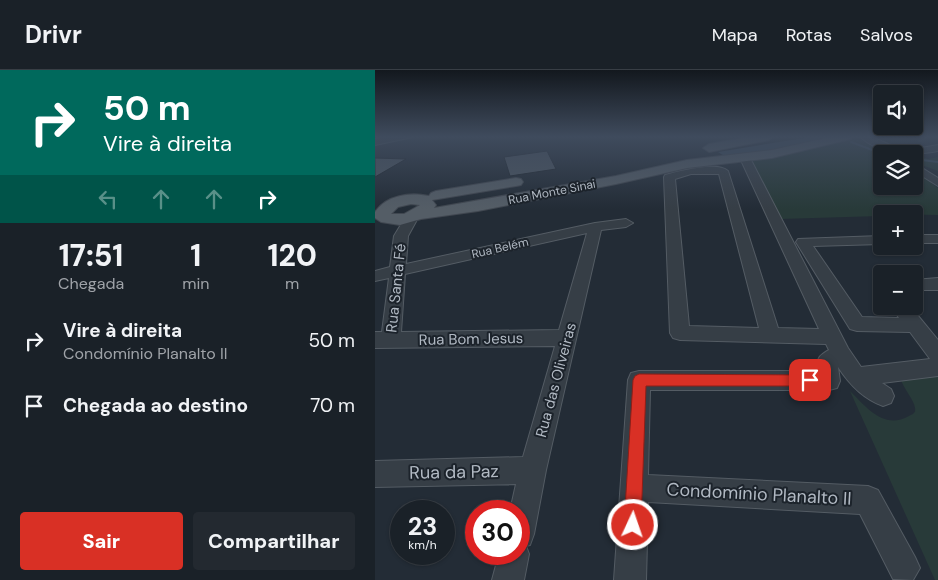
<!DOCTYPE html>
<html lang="pt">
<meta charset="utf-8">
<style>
:root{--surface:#1a2128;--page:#232930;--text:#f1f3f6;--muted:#9fa3a8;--line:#383e45;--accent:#d93025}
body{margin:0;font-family:"DM Sans",sans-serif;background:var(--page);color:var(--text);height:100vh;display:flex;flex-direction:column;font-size:19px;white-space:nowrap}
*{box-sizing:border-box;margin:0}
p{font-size:16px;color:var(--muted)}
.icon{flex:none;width:28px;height:28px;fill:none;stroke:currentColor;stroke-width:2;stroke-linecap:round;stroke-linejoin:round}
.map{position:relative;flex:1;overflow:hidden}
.sheet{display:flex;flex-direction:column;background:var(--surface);width:375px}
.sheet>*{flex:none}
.guide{background:#00695c;color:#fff;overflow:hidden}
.tools{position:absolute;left:498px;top:15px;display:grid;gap:10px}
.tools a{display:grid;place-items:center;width:50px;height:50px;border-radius:5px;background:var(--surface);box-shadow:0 1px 4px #0004,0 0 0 1px var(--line);font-size:25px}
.speed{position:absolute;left:15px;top:430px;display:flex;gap:10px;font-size:25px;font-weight:700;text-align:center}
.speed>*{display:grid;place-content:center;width:65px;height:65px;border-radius:50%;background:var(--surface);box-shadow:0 1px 4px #0004,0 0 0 1px var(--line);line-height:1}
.speed small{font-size:12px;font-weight:400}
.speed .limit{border:8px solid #d22;background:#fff;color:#111}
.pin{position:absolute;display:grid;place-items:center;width:42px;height:42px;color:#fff;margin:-21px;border-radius:10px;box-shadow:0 2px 8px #0006}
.me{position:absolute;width:55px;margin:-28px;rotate:3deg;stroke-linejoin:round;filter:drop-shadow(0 0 4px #0008)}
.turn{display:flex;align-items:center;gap:18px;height:105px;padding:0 20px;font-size:22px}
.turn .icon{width:65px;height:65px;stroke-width:2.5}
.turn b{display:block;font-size:35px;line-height:42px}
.lanes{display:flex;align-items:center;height:48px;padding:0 20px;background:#0003;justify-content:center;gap:25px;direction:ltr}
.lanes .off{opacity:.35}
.eta{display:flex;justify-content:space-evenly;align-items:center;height:85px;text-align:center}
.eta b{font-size:30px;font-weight:800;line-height:35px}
.primary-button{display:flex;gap:10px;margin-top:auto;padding:10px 20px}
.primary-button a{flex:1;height:58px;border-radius:5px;background:var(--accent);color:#fff;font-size:20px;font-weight:800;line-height:58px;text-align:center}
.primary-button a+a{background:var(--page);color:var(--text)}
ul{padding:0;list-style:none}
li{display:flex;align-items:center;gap:15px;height:65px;padding:0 20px}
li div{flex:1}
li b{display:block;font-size:19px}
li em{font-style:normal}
header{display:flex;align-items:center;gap:30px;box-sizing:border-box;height:70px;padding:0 25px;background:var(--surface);border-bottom:1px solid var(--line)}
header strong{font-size:24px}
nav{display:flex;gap:28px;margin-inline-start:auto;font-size:18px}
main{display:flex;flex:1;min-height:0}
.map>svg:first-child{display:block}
.green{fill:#283a39}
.water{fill:#3a4b5d}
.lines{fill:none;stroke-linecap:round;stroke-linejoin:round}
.stream{stroke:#3a4b5d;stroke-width:2}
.building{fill:#4c5661;stroke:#1e252d}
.minor-casing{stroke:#545c64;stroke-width:2}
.major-casing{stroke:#404750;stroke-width:2}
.minor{fill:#363e46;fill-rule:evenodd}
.major{fill:#545d66;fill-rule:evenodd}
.route{fill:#d93025;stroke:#8d1f18}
.labels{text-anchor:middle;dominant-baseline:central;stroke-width:4;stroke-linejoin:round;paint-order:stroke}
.far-street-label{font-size:12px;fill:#b1b9c3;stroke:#1c232b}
.street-label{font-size:15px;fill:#b1b9c3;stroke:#1c232b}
.near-street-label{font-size:18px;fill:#b1b9c3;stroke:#1c232b}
</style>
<header>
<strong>Drivr</strong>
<nav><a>Mapa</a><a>Rotas</a><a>Salvos</a></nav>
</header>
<main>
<section class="sheet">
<div class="guide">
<div class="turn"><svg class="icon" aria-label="right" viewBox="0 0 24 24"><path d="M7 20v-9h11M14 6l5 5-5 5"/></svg><div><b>50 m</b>Vire à direita</div></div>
<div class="lanes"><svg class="icon off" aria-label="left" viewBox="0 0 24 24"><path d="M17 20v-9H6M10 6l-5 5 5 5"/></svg><svg class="icon off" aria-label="ahead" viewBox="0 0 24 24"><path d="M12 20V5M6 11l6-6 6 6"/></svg><svg class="icon off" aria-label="ahead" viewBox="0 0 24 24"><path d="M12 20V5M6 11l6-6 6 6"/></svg><svg class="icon" aria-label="right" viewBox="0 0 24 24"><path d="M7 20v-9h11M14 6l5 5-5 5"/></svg></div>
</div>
<div class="eta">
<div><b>17:51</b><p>Chegada</p></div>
<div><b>1</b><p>min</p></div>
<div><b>120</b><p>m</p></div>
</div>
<ul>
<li><svg class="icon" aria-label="right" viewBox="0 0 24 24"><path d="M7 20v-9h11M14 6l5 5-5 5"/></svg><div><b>Vire à direita</b><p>Condomínio Planalto II</p></div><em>50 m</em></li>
<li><svg class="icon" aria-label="arrive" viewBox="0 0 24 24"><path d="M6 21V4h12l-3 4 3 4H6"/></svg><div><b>Chegada ao destino</b></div><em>70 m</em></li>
</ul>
<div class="primary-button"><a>Sair</a><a>Compartilhar</a></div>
</section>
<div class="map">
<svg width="563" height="510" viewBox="0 0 563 510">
<rect width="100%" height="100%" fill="#232c36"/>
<g class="green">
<path d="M483,68L518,84H506V116H539V100L563,118V145L506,144V146L405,149L377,90Z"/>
<path d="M539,84L553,89L563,87V101L539,92Z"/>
<path d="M563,307V510H560L475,321C492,338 509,360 534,346C538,344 541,343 540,338C539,330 529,319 526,310L533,308Z"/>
</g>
<path class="water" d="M435,67H460L404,79L351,87L343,82Z"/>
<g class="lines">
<g class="stream">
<path d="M476,72L508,84"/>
<path d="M539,89L563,92"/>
</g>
</g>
<g class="building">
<path d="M172,81L181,99L135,106L129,87Z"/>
<path d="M0,88L31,89L0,107Z"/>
</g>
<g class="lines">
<defs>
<g id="minor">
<path d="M14,67H38L0,75V69Z"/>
<path d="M485,67H497L529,81L563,75V81C536,86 508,86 485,67Z"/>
<path d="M370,85L375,88L473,278L486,297L555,289L535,262L482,261L475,259L421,172L423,169L506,166V174L438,176L487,247L524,248L516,236H535L563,270V306L507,313L516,319L519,326L516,333L508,336C488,329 474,314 463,297L465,311L462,318L454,320H275L273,405L493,416L503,420L540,487L545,498L538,510L518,509L485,444L273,432L271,510H239L253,310L256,303L264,301H442C442,289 443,286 454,280L451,274L305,270L298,268L295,263L289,107L290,105C304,101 342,91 353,101L403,258L444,259L365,88ZM316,104H344L384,258L314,256L300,109Z"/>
<path d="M539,93L563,108V116L539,101Z"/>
<path d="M38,142L44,146L33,166L31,194L220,153L251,149L258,153L251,157L226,160L171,400L159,464L155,475L151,476L154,484L149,510H117L124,484H144V441H135L141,414L0,417V391L148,387L180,276L0,278V262H7L14,208L0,211V201L15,197L19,166L33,143ZM212,163L184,260L26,262L30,204Z"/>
<rect x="539" y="165" width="24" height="8"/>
<path d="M563,208V220H539V210Z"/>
</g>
<g id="major">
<path d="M374,67H399L394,70L334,82L328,78L334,74Z"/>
<path d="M456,67H477L476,69L397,88L312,98L241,114L103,141L46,149L25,155L6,152L0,148V142C11,125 35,122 54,126L56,123L61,121L141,108L146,109L148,112L146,115L141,116L57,130L61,135L59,138L241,106L312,90L397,80ZM36,134L45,135L29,144H16L23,137Z"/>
</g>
</defs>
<use href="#minor" class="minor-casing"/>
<use href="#major" class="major-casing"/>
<use href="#minor" class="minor"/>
<use href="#major" class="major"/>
</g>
<linearGradient id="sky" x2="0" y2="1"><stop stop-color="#13181e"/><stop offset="0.48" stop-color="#3f4b5d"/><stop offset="1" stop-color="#3f4b5d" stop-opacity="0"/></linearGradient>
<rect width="563" height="139" fill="url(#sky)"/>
<path class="route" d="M264,304L435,305L439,306L441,310L439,315L435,316H271L266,455L264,461L258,464L251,461L249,455L258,310L260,306Z"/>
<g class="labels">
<g class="far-street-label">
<text transform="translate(177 122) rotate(-11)">Rua Monte Sinai</text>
<text transform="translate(125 178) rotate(-13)">Rua Belém</text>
</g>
<g class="street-label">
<text transform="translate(21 218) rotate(-84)">Rua Santa Fé</text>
<text transform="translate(96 269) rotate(-1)">Rua Bom Jesus</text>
<text transform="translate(181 310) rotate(-75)">Rua das Oliveiras</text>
</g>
<g class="near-street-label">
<text transform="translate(79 402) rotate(-1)">Rua da Paz</text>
<text transform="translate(384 424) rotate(3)">Condomínio Planalto II</text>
</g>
</g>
</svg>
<div class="tools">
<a><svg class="icon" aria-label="sound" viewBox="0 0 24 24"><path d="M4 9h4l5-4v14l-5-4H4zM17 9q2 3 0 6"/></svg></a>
<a><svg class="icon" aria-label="layers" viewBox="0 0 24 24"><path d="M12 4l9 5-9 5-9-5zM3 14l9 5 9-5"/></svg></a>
<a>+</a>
<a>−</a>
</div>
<div class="speed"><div>23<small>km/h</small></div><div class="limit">30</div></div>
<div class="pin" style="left:435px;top:310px;background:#d93025"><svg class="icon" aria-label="arrive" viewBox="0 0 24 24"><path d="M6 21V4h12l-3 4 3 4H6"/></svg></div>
<svg class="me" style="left:258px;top:455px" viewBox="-20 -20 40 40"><circle r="17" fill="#d93025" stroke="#fff" stroke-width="3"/><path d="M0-11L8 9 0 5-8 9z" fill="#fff"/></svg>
</div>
</main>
